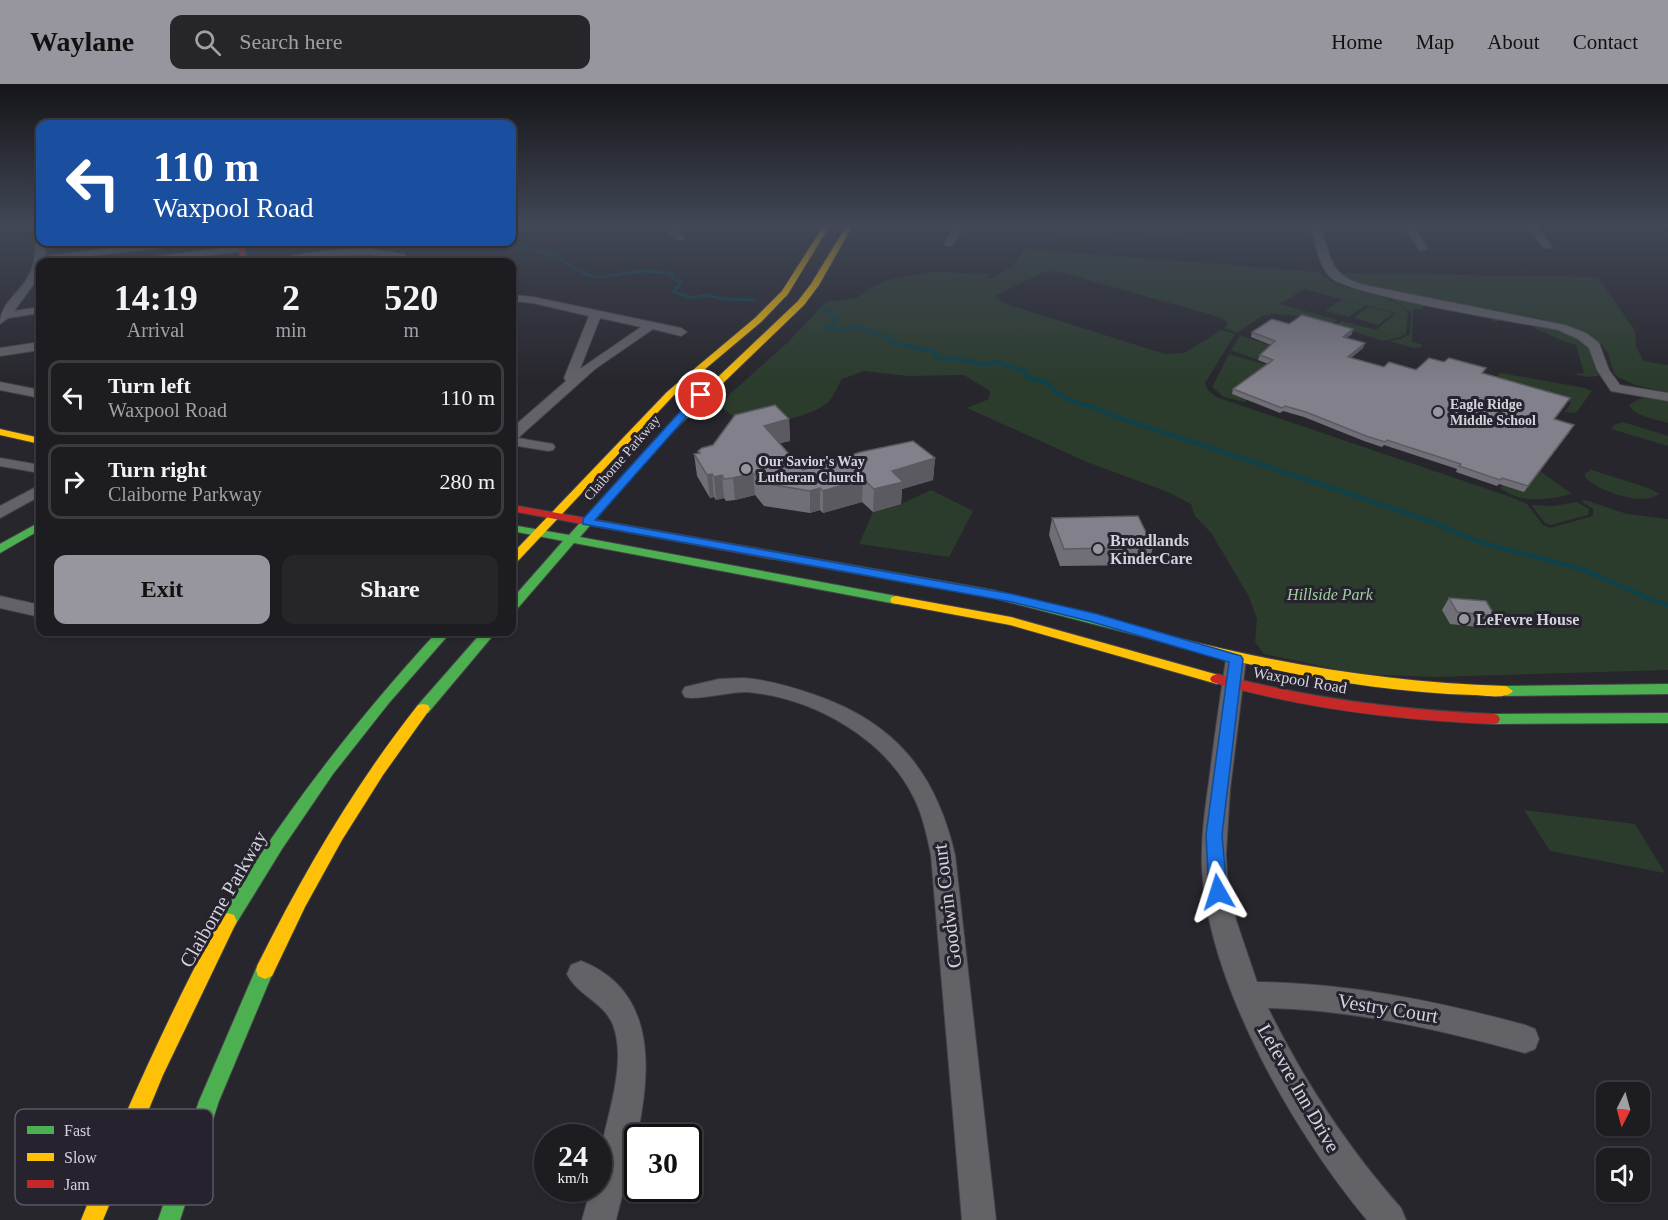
<!DOCTYPE html>
<style>
:root{--surface:#1d1c21;--page:#25252a;--text:#f1f3f6;--muted:#a0a1a5;--line:#3b3a3f;--accent:#97969e}
body{margin:0;font-family:Georgia,serif;background:var(--page);color:var(--text);height:100vh;display:flex;flex-direction:column;font-size:22px;white-space:nowrap}
*{box-sizing:border-box;margin:0}
p{font-size:20px;color:var(--muted)}
.icon{flex:none;width:33px;height:33px;fill:none;stroke:currentColor;stroke-width:2;stroke-linecap:round;stroke-linejoin:round}
.map{position:relative;flex:1;overflow:hidden}
.details{position:absolute;left:36px;top:174px;width:480px;height:378px;display:flex;flex-direction:column;background:var(--surface);border-radius:12px;box-shadow:0 2px 4px #0004,0 0 0 2px var(--line)}
.details>*{flex:none}
.top-card{position:absolute;left:36px;top:36px;width:480px;height:126px;border-radius:12px;box-shadow:0 2px 4px #0004,0 0 0 2px var(--line);background:#1a4fa0;color:#fff;overflow:hidden}
.needle{width:39px;rotate:186deg}
.buttons{position:absolute;left:1596px;top:998px;display:grid;gap:12px}
.buttons a{display:grid;place-items:center;width:54px;height:54px;border-radius:12px;background:var(--surface);box-shadow:0 2px 4px #0004,0 0 0 2px var(--line);font-size:30px}
.speed{position:absolute;left:534px;top:1040px;display:flex;gap:12px;font-size:30px;font-weight:700;text-align:center}
.speed>*{display:grid;place-content:center;width:78px;height:78px;border-radius:50%;background:var(--surface);box-shadow:0 2px 4px #0004,0 0 0 2px var(--line);line-height:1}
.speed small{font-size:15px;font-weight:400}
.speed .limit{border:3px solid #111;border-radius:9px;background:#fff;color:#111}
.pin{position:absolute;display:grid;place-items:center;width:51px;height:51px;color:#fff;margin:-26px;border:3px solid #fff;border-radius:50%;box-shadow:0 2px 6px #0007}
.me{position:absolute;width:66px;margin:-33px;rotate:354deg;stroke-linejoin:round;filter:drop-shadow(0 0 4px #0008)}
.turn{display:flex;align-items:center;gap:21px;height:126px;padding:0 18px;font-size:27px}
.turn .icon{width:78px;height:78px;stroke-width:2.5}
.turn b{display:block;font-size:42px;line-height:51px}
.eta{display:flex;justify-content:space-evenly;align-items:center;height:102px;text-align:center}
.eta b{font-size:36px;font-weight:700;line-height:42px}
.button{display:flex;gap:12px;margin-top:auto;padding:12px 18px}
.button a{flex:1;height:69px;border-radius:12px;background:var(--accent);color:#111;font-size:24px;font-weight:700;line-height:69px;text-align:center}
.button a+a{background:var(--page);color:var(--text)}
ul{padding:0;list-style:none}
li{display:flex;align-items:center;gap:18px;height:75px;margin:0 12px 9px;padding:0 6px;border:3px solid var(--line);border-radius:12px}
li div{flex:1}
li b{display:block;font-size:22px}
li em{font-style:normal}
header{display:flex;align-items:center;gap:36px;box-sizing:border-box;height:84px;padding:0 30px;background:var(--accent);color:#111}
header strong{font-size:28px}
nav{display:flex;gap:33px;margin-inline-start:auto;font-size:21px}
.search{width:420px;height:54px;background:var(--page);display:flex;align-items:center;gap:15px;box-sizing:border-box;padding:0 21px;border-radius:12px;color:var(--muted);font-size:22px}
.map>svg:first-child{display:block}
.green{fill:#2b3c2c}
.lines{fill:none;stroke-linecap:round;stroke-linejoin:round}
.stream-far2{stroke:#0e414a;stroke-width:3}
.stream-far1{stroke:#0e414a;stroke-width:4}
.stream{stroke:#0e414a;stroke-width:4.5}
.street-casing{stroke:#444248;stroke-width:2}
.fast-casing{stroke:#444248;stroke-width:2}
.slow-casing{stroke:#444248;stroke-width:2}
.jam-casing{stroke:#444248;stroke-width:2}
.street{fill:#626267;fill-rule:evenodd}
.fast{fill:#4caf50;fill-rule:evenodd}
.slow{fill:#ffc107;fill-rule:evenodd}
.jam{fill:#c62828;fill-rule:evenodd}
.wall{fill:#706e77}
.shaded-wall{fill:#5b5a61}
.building{fill:#82808a;stroke:#5b5a61;stroke-width:1.5}
.route{fill:#1a73e8;stroke:#114b97;stroke-width:1.5}
.poi-dot{fill:#97969e;stroke:#26232f;stroke-width:2}
.labels{text-anchor:middle;dominant-baseline:central;stroke-width:6;stroke-linejoin:round;paint-order:stroke}
.far-poi-label{font-size:14px;font-weight:bold;fill:#d4d2db;stroke:#26232f;text-anchor:start}
.far-street-label{font-size:14px;fill:#d4d2db;stroke:#26232f}
.poi-label{font-size:16px;font-weight:bold;fill:#d4d2db;stroke:#26232f;text-anchor:start}
.park-label{font-size:16px;font-style:italic;fill:#9fd09d;stroke:#26232f}
.street-label{font-size:16px;fill:#d4d2db;stroke:#26232f}
.near-street-label{font-size:20px;fill:#d4d2db;stroke:#26232f}
.key{fill:#26232f;stroke:#5a5863;stroke-width:1.5}
.key-label{font-size:16px;fill:#d4d2db}
</style>
<header>
<strong>Waylane</strong>
<div class="search"><svg class="icon" aria-label="search" viewBox="0 0 24 24"><circle cx="10" cy="10" r="6"/><path d="M15 15l6 6"/></svg>Search here</div>
<nav><a>Home</a><a>Map</a><a>About</a><a>Contact</a></nav>
</header>
<div class="map">
<svg width="1668" height="1136" viewBox="0 0 1668 1136">
<rect width="100%" height="100%" fill="#27262c"/>
<g class="green">
<path d="M1068,141H1195C1157,164 1100,155 1059,149Z"/>
<path d="M1024,165L1319,188C1344,212 1384,204 1408,228L1406,250L1400,253L1382,257L1335,241L1342,237L1376,246L1396,229L1365,221L1349,233L1325,227L1341,216L1363,221L1304,205L1280,220L1338,236L1332,240L1294,231L1276,230L1262,232L1237,249L1224,244L1227,242V238L1219,233L1056,187L1042,189L995,212L1003,219L1165,270L1184,269L1221,246L1235,250L1205,299L1208,306L1216,313L1511,413L1527,420L1543,441L1550,444L1593,432V425L1581,417L1585,416L1627,430L1668,435V586L1436,593L1359,590L1264,570L1255,558L1257,535L1249,513L1212,450L1195,432L1191,420L1168,408L1087,378L967,324L989,315L990,307L964,291L908,292L864,287L842,295C838,301 835,310 830,316C819,331 769,341 750,339C738,337 730,331 722,323L730,310L787,259L826,218L857,214L870,204L891,195L934,188L991,190L986,196L1014,182Z"/>
<path d="M1337,189L1598,193L1635,247L1636,262L1643,277L1668,281V308L1635,301L1618,293L1614,289L1608,270L1602,260L1573,244L1543,235L1373,204L1353,198Z"/>
<path d="M1372,209L1423,221V225H1413L1412,258L1421,260L1422,263L1414,264L1389,257L1401,255L1410,250L1411,228L1391,215Z"/>
<path d="M1369,223L1393,229L1378,241L1354,234Z"/>
<path d="M1490,233C1514,237 1574,240 1587,262C1593,272 1593,283 1599,292L1588,293L1573,290L1584,289L1576,261C1562,258 1549,249 1535,245V242L1500,235L1497,238L1493,237Z"/>
<path d="M1240,252H1242L1276,263L1258,276L1231,266Z"/>
<path d="M1229,270L1270,282L1248,315L1244,318L1224,313L1212,303Z"/>
<path d="M1501,289L1585,304L1592,307L1576,329L1565,328L1571,319L1490,296Z"/>
<path d="M1645,314L1668,318V339C1655,334 1636,334 1629,321L1639,315Z"/>
<path d="M1623,338L1668,352V362L1611,345L1614,341Z"/>
<path d="M1589,385L1651,405L1659,410C1642,423 1598,407 1585,393V389L1589,388Z"/>
<path d="M1540,387L1572,410C1548,416 1521,420 1500,404L1503,401Z"/>
<path d="M931,406L973,427L949,473L859,460L873,428L901,420Z"/>
<path d="M1577,418L1589,425L1588,431L1550,441L1545,439L1531,421L1554,422Z"/>
<path d="M1524,726L1635,740L1665,789L1550,767Z"/>
</g>
<g class="lines">
<g class="stream-far2">
<path d="M488,158L554,170L553,173C567,175 579,192 599,193C607,193 617,190 626,189C642,186 657,187 673,190L672,194L682,198L674,208L692,214L708,211L722,215L754,216"/>
<path d="M823,222L836,236L835,239L825,243L837,246L859,243L888,254"/>
</g>
<path class="stream-far1" d="M887,252L892,259C907,260 918,266 933,267L937,274L965,276L984,281L996,278L1025,287L1028,294L1047,298C1061,320 1093,320 1114,332L1317,399"/>
<path class="stream" d="M1312,397L1438,440C1483,465 1535,470 1583,486C1612,496 1638,513 1668,521"/>
<defs>
<g id="street">
<path d="M34,141H40V145L37,144Z"/>
<path d="M673,141H683L679,148L686,154L684,156C678,158 673,154 669,149Z"/>
<path d="M954,141H964L952,162H946L944,160Z"/>
<path d="M1310,141H1320C1332,176 1329,193 1369,202L1565,241L1586,249L1599,259L1609,286L1620,301L1668,309V317L1611,307L1597,286L1589,264L1578,255L1558,246C1522,239 1347,211 1330,193C1318,181 1315,156 1310,141Z"/>
<path d="M1404,141H1414L1427,164L1425,166H1419Z"/>
<path d="M1525,141H1535L1552,162L1550,164H1544Z"/>
<path d="M40,155V158H80L75,161L46,164L45,172L165,158L181,159L176,162L40,178L39,193L14,227L40,223V229L8,234L0,240C0,219 20,209 29,191C35,180 35,169 36,158Z"/>
<path d="M241,162L244,163V167L157,178H132L137,175Z"/>
<path d="M370,165L404,170L413,178C401,179 387,171 372,171C345,170 317,175 291,178L282,176C295,167 352,165 370,165Z"/>
<path d="M512,211L533,213L681,244L687,248L681,252L653,245L595,285L518,354L553,360L555,363L553,366L548,367L512,361V344L566,297L564,294L589,232L533,219L512,217ZM600,234L641,243L580,285Z"/>
<path d="M40,258V266L0,272V264Z"/>
<path d="M0,298L40,306V314L0,306Z"/>
<path d="M0,374L40,381V389L0,382Z"/>
<path d="M40,401V412L0,434V422Z"/>
<path d="M0,512L40,521V533L0,524Z"/>
<path d="M1236,568L1243,570L1246,575L1230,706L1226,770L1227,792L1236,836L1257,898C1348,899 1437,917 1525,941L1535,945L1539,955L1535,965L1525,969C1441,946 1356,926 1268,924C1304,997 1347,1063 1401,1124L1406,1136H1367C1294,1049 1207,898 1202,783C1201,754 1205,725 1209,697C1214,656 1220,615 1226,575L1229,570Z"/>
<path d="M744,594C769,596 792,603 815,611C896,639 936,689 955,771L996,1136H962L931,771C927,752 923,732 914,714C885,654 813,614 748,608C729,607 698,617 685,613L682,608L685,603L719,595Z"/>
<path d="M581,877C687,918 635,1057 616,1136H582L591,1104H598C598,1095 597,1085 599,1076C605,1036 628,981 613,941C604,918 577,911 567,890L571,881Z"/>
</g>
<g id="fast">
<path d="M665,347L670,350L668,352L580,453L896,512L900,513L902,516L900,519L896,520L574,459L517,525L512,526V515L563,457L512,447V441L569,451L662,348Z"/>
<path d="M40,438V446L0,469V460Z"/>
<path d="M772,467L993,506L1174,553L1181,557L1174,561L993,514L768,474L766,471L768,468Z"/>
<path d="M437,548H451L389,619L333,690L282,765L234,843L228,845L222,843L219,837L222,831C284,729 356,636 437,548Z"/>
<path d="M482,548H496L428,629H418L416,625L418,621Z"/>
<path d="M1668,600V610L1506,612L1499,607L1506,602Z"/>
<path d="M1668,629V639L1493,640L1488,639L1486,635L1488,631L1493,630Z"/>
<path d="M265,877L272,880L274,886L219,1017L180,1136H158L199,1017L258,880Z"/>
</g>
<g id="slow">
<path d="M824,141H830L788,210L761,238L673,312L516,479H512V470L667,308L755,234L782,207Z"/>
<path d="M847,141H853L819,201L804,221L668,352H662V348L678,331L798,217L811,200Z"/>
<path d="M0,345L40,354V360L0,351Z"/>
<path d="M896,512L1011,533L1222,592L1224,595L1217,600L1010,541L892,519L890,516L892,513Z"/>
<path d="M1174,553C1284,581 1393,599 1506,602L1513,607C1506,616 1484,611 1474,611C1371,608 1268,587 1169,560L1167,557L1169,554Z"/>
<path d="M423,620L428,621L430,625L383,691L342,756L305,823L272,892L265,895L258,892L256,886L258,880C304,788 354,702 418,621Z"/>
<path d="M228,829L234,831L237,837L163,991L103,1136H81C123,1032 169,930 222,831Z"/>
</g>
<g id="jam">
<path d="M238,158H244L245,169L251,178H244L239,169Z"/>
<path d="M512,421L772,467L778,471L772,475L512,427Z"/>
<path d="M1217,590C1308,614 1399,626 1493,630L1498,631L1500,635L1498,639L1493,640C1398,636 1304,625 1212,598L1210,595L1212,592Z"/>
</g>
</defs>
<use href="#street" class="street-casing"/>
<use href="#fast" class="fast-casing"/>
<use href="#slow" class="slow-casing"/>
<use href="#jam" class="jam-casing"/>
<use href="#street" class="street"/>
<use href="#fast" class="fast"/>
<use href="#slow" class="slow"/>
<use href="#jam" class="jam"/>
</g>
<g class="wall">
<path d="M1289,240L1352,250L1346,254L1365,259L1363,264L1351,274L1384,283L1483,289L1567,319L1555,335L1571,346L1524,408L1499,400L1497,402L1456,388L1457,385L1384,361L1382,363L1364,357L1304,333L1283,327L1280,329L1232,310L1233,305L1268,280L1258,276L1260,271L1271,261L1251,253L1252,248Z"/>
<path d="M789,335L790,357L780,359L803,386L935,374L933,396L902,405L901,420L873,428L862,418L823,429L820,426L810,429L764,422L755,411L735,416L726,417L724,414L716,416L714,413L710,414L697,392L694,370H698V367Z"/>
<path d="M1052,434L1153,463L1148,481L1060,482L1049,451Z"/>
<path d="M1449,514L1495,532L1487,544L1450,540L1442,526Z"/>
</g>
<g class="shaded-wall">
<path d="M1353,245L1352,250L1341,258L1343,253Z"/>
<path d="M1365,259L1363,264L1346,278L1348,273Z"/>
<path d="M789,335L790,357L765,363L764,342Z"/>
<path d="M1574,341L1571,346L1524,408L1528,402Z"/>
<path d="M935,374L933,396L902,405L901,420L873,428L874,405L892,387Z"/>
<path d="M753,389L755,411L735,416L733,394Z"/>
<path d="M712,390L714,413L710,414L707,391Z"/>
<path d="M722,391L724,414L716,416L714,393Z"/>
<path d="M863,395L862,418L823,429V407Z"/>
<path d="M820,404V426L810,429V407Z"/>
</g>
<g class="building">
<path d="M1302,231L1353,245L1343,253L1365,259L1348,273L1384,283L1389,278L1416,286L1429,274L1444,278L1449,274L1486,284L1482,289L1570,314L1554,335L1574,341L1528,402L1502,394L1500,396L1459,382L1461,380L1387,356L1385,358L1366,352L1306,328L1285,322L1282,324L1233,305L1273,276L1260,271L1275,257L1252,248L1272,235L1289,240Z"/>
<path d="M775,321L789,335L764,342L803,386L861,368L913,357L935,374L892,387L903,398L874,405L863,395L823,407L820,404L810,407L763,399L753,389L733,394L724,395L722,391L714,393L712,390L707,391L694,370L700,369L698,367L702,364L713,361L735,331Z"/>
<path d="M1138,432L1153,463L1064,465L1052,434Z"/>
<path d="M1449,514L1486,517L1495,532L1457,528Z"/>
</g>
<linearGradient id="sky" x2="0" y2="1"><stop stop-color="#151518"/><stop offset="0.47" stop-color="#414756"/><stop offset="1" stop-color="#414756" stop-opacity="0"/></linearGradient>
<rect width="1668" height="300" fill="url(#sky)"/>
<path class="route" d="M701,308L705,311L704,313L595,436L1012,510L1097,530L1241,572L1243,575L1222,751L1227,808L1225,813L1218,816L1212,813L1209,808L1206,751L1229,578L1089,537L1012,518L583,440V435L697,309Z"/>
<g class="poi-dot">
<circle cx="1438" cy="328" r="6"/>
<circle cx="746" cy="385" r="6"/>
<circle cx="1098" cy="465" r="6"/>
<circle cx="1464" cy="535" r="6"/>
</g>
<g class="labels">
<g class="far-poi-label">
<text x="1450" y="320">Eagle Ridge<tspan x="1450" dy="16">Middle School</tspan></text>
<text x="758" y="377">Our Savior's Way<tspan x="758" dy="16">Lutheran Church</tspan></text>
</g>
<g class="far-street-label">
<text transform="translate(622 374) rotate(-49)">Claiborne Parkway</text>
</g>
<g class="poi-label">
<text x="1110" y="456">Broadlands<tspan x="1110" dy="18">KinderCare</tspan></text>
<text x="1476" y="535">LeFevre House</text>
</g>
<g class="park-label">
<text x="1330" y="510">Hillside Park</text>
</g>
<g class="street-label">
<text transform="translate(1300 596) rotate(10)">Waxpool Road</text>
</g>
<g class="near-street-label">
<text transform="translate(223 815) rotate(-60)">Claiborne Parkway</text>
<text transform="translate(947 822) rotate(-97)">Goodwin Court</text>
<text transform="translate(1388 924) rotate(9)">Vestry Court</text>
<text transform="translate(1299 1004) rotate(60)">Lefevre Inn Drive</text>
</g>
</g>
<rect x="15" y="1025" width="198" height="96" rx="9" class="key"/>
<rect x="27" y="1042" width="27" height="8" fill="#4caf50"/>
<rect x="27" y="1069" width="27" height="8" fill="#ffc107"/>
<rect x="27" y="1096" width="27" height="8" fill="#c62828"/>
<g class="key-label">
<text x="64" y="1052">Fast</text>
<text x="64" y="1079">Slow</text>
<text x="64" y="1106">Jam</text>
</g>
</svg>
<div class="buttons">
<a><svg class="needle" viewBox="-14 -14 28 28"><path d="M0-13l5 13h-10z" fill="#e53935"/><path d="M0 13l5-13h-10z" fill="#a0a1a5"/></svg></a>
<a><svg class="icon" aria-label="sound" viewBox="0 0 24 24"><path d="M4 9h4l5-4v14l-5-4H4zM17 9q2 3 0 6"/></svg></a>
</div>
<div class="speed"><div>24<small>km/h</small></div><div class="limit">30</div></div>
<div class="pin" style="left:701px;top:311px;background:#d93025"><svg class="icon" aria-label="arrive" viewBox="0 0 24 24"><path d="M6 21V4h12l-3 4 3 4H6"/></svg></div>
<svg class="me" style="left:1218px;top:808px" viewBox="-20 -20 40 40"><path d="M0-17L14 15 0 8-14 15z" fill="#1a73e8" stroke="#fff" stroke-width="4"/></svg>
<div class="top-card">
<div class="turn"><svg class="icon" aria-label="left" viewBox="0 0 24 24"><path d="M17 20v-9H6M10 6l-5 5 5 5"/></svg><div><b>110 m</b>Waxpool Road</div></div>
</div>
<section class="details">
<div class="eta">
<div><b>14:19</b><p>Arrival</p></div>
<div><b>2</b><p>min</p></div>
<div><b>520</b><p>m</p></div>
</div>
<ul>
<li><svg class="icon" aria-label="left" viewBox="0 0 24 24"><path d="M17 20v-9H6M10 6l-5 5 5 5"/></svg><div><b>Turn left</b><p>Waxpool Road</p></div><em>110 m</em></li>
<li><svg class="icon" aria-label="right" viewBox="0 0 24 24"><path d="M7 20v-9h11M14 6l5 5-5 5"/></svg><div><b>Turn right</b><p>Claiborne Parkway</p></div><em>280 m</em></li>
</ul>
<div class="button"><a>Exit</a><a>Share</a></div>
</section>
</div>
